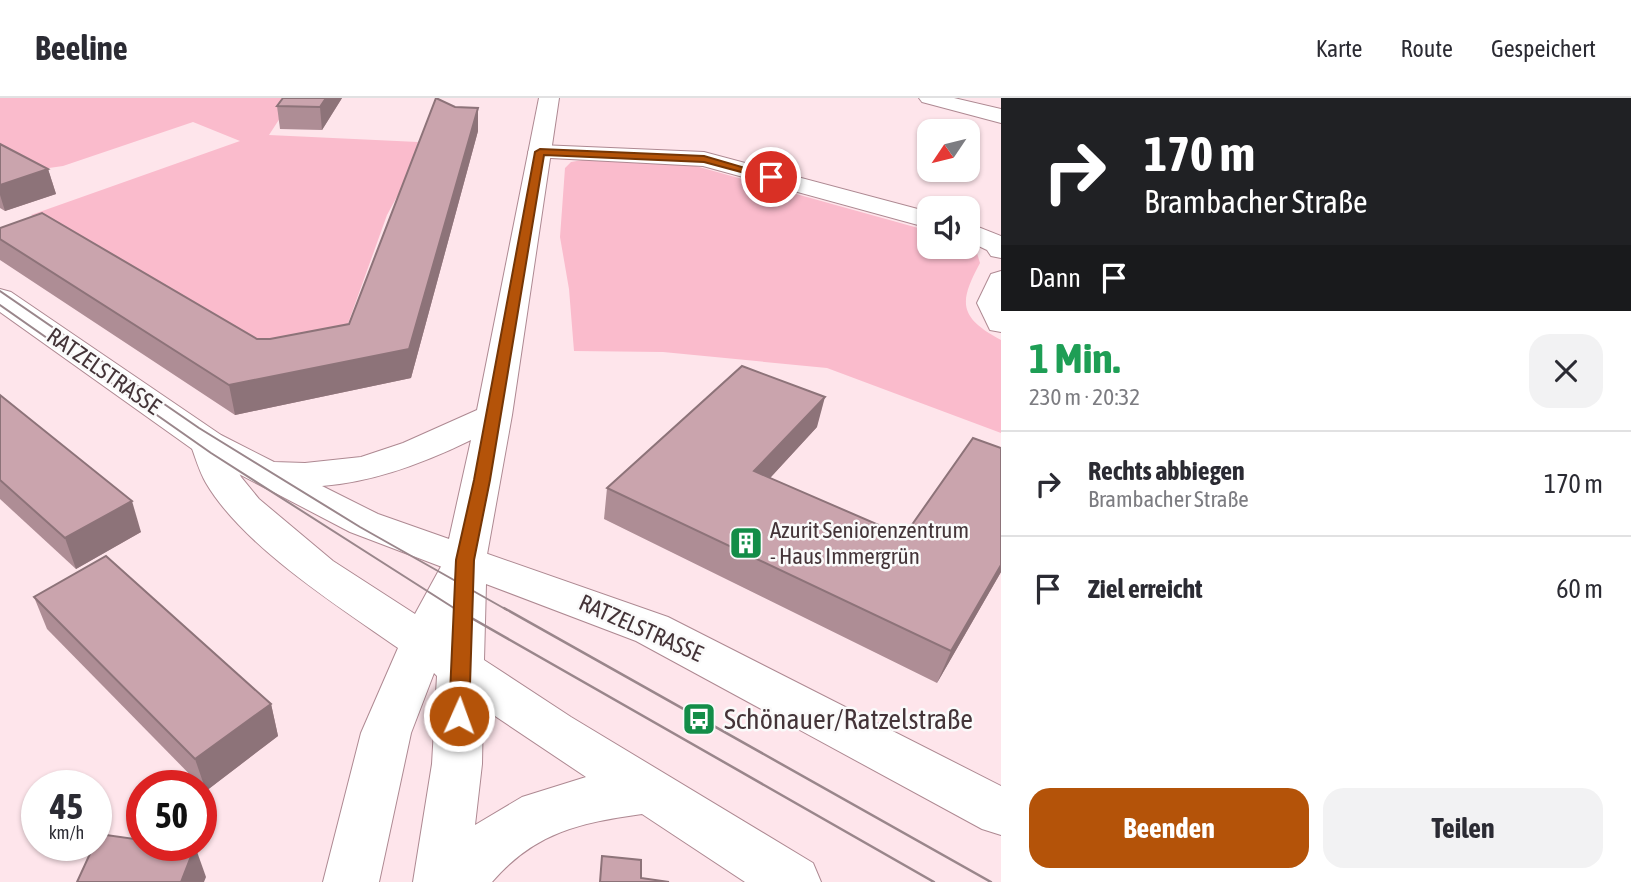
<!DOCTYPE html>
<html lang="de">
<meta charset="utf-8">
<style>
:root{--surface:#fff;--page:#f2f2f3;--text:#2b2b33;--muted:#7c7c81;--line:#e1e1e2;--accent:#b45309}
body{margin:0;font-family:"Asap Condensed",sans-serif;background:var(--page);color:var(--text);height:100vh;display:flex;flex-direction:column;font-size:26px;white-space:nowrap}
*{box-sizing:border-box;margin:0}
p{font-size:23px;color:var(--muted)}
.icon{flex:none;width:38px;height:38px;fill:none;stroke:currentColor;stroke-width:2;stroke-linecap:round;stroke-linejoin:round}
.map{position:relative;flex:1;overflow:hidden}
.side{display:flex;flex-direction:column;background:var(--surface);width:630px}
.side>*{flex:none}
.hud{background:#202124;color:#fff;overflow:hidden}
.needle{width:46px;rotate:235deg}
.controls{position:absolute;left:917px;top:21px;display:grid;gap:14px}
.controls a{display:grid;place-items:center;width:63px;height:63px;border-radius:14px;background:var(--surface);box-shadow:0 2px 5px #0004;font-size:35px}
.speed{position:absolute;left:21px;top:672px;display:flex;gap:14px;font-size:35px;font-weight:700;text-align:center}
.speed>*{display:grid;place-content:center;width:91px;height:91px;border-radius:50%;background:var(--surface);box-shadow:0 2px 5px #0004;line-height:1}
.speed small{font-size:18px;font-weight:400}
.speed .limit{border:10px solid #d22;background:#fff;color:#111}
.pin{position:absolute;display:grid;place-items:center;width:60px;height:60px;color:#fff;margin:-30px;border:4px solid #fff;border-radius:50%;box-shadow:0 2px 7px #0007}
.me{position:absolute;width:77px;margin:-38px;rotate:2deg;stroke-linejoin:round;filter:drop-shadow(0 0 5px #0008)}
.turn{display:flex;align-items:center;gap:24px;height:147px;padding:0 28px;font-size:32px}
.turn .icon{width:91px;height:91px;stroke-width:2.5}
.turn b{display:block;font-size:49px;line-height:60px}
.then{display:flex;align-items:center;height:66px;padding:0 28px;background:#0003;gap:14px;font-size:26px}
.round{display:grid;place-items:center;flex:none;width:74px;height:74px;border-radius:21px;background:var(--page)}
.head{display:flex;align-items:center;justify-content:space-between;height:119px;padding:0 28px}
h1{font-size:42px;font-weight:700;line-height:52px;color:#1e9e55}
.button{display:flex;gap:14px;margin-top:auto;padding:14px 28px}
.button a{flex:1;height:80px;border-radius:21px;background:var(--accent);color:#fff;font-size:28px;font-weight:700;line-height:80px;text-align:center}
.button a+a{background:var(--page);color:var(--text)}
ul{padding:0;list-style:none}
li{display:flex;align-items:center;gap:21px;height:105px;padding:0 28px;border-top:2px solid var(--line)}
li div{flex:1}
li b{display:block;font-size:26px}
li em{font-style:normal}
header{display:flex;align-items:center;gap:42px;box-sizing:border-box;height:98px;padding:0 35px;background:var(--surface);border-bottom:2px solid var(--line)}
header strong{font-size:33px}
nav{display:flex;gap:38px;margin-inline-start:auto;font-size:24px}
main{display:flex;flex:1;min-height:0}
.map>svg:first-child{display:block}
.green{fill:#fabbcc}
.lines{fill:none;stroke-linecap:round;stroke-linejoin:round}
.street-casing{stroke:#ae8992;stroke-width:2}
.secondary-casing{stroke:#ae8992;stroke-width:2}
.primary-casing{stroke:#ae8992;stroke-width:2}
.street{fill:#fff;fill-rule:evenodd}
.secondary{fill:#fff;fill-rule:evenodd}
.primary{fill:#fff;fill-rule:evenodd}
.tram-far1{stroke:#9a868b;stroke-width:2}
.tram{stroke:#9a868b;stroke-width:2.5}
.wall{fill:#ae8d95}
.shaded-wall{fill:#8d7379}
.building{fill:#caa4ad;stroke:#8d7379;stroke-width:2}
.route{fill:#b45309;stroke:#753606;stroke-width:2}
.labels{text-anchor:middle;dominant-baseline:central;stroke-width:5;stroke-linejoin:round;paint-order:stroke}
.street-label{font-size:23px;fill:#443438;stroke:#fafafa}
.poi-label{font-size:23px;fill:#443438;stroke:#fafafa;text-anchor:start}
.near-poi-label{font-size:28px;fill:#443438;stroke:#fafafa;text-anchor:start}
</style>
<header>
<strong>Beeline</strong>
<nav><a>Karte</a><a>Route</a><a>Gespeichert</a></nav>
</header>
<main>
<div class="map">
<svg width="1001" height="784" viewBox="0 0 1001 784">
<rect width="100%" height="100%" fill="#fee5eb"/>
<g class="green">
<path d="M0,0H293L269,37L418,44L412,71L387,117L341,245L276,258L31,117L240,43L193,24L63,68L28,73L0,58Z"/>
<path d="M588,61L692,67L929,133V149H968V146L977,155L980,165C959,204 958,219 1001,242V335L827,270L663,254L574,253L569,191L560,139L565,70L571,64Z"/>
</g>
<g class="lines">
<defs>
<g id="street">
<path d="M919,0H954L1001,11V25L922,4Z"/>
<path d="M540,47L704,54L929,114V130L703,68L532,59L528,54L532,49Z"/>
<path d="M968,125L1001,138V160L991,158L987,152L968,143Z"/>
<path d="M1001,173V234L990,232L977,205L991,176Z"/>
</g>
<path id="secondary" d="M208,334L221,337L241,379L259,401L333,463L415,516L450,452L465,448L668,519L1001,688V737L982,731L636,543L486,486L484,562L571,619L813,765L821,784H745L642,716C580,725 535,734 492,784H413L432,666L437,578L434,575L411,635L379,784H323L361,635L398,550C338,508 243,448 206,385C199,373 195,358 190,345L195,337ZM483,610L586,679L522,699L475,727L482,666Z"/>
<path id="primary" d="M539,0H559L512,317L486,462L480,472L465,476L450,472L350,434L195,353L0,214V191L11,194L221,337L274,364L305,365L361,359L403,345L477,312ZM471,342L449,441L378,416L322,388C374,384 424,365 471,342Z"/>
</defs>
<use href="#street" class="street-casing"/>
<use href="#secondary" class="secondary-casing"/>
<use href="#primary" class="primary-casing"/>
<use href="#street" class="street"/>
<use href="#secondary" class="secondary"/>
<use href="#primary" class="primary"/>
<g class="tram-far1">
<path d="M0,193L199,330L360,429L507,512"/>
<path d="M0,207L211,355L457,512"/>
</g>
<g class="tram">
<path d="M454,510L934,784"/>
<path d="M504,510L991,784"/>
</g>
</g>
<g class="wall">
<path d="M283,0H342L322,32L280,31L277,8Z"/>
<path d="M455,9L478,10V33L411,280L235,317L0,162V130L257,241H270L349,226Z"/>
<path d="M0,46L48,71L56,96L5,113L0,110Z"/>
<path d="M0,297L141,434L76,471L0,401Z"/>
<path d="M817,329L770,380L904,438L1001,474L937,585L604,421L607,390Z"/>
<path d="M34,499L271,606L278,638L206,693L47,531Z"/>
</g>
<g class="shaded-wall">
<path d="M326,0H342L322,32L320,9Z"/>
<path d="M478,10V33L411,280L235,317L229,287L409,251Z"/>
<path d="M48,71L56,96L5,113L0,97V87Z"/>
<path d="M825,299L817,329L748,404L754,373Z"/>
<path d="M132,403L141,434L76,471L65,440Z"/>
<path d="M1001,467V474L937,585L951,553Z"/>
<path d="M271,606L278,638L206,693L195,661Z"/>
<path d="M195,748L206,779L204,784H181Z"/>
</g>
<g class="building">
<path d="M283,0H326L320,9L277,8Z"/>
<path d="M436,0L455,9L478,10L409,251L229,287L0,141V130L42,115L257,241H270L349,226Z"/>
<path d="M0,46L48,71L0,87Z"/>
<path d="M742,268L825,299L754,373L904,438L973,340L1001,350V467L951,553L607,390Z"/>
<path d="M0,297L132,403L65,440L0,382Z"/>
<path d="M106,458L271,606L195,661L34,499Z"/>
<path d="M99,736L142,742V747L195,748L181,784H77L94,747H96V742Z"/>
<path d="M602,758L641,762V780L669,784H600Z"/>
</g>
<path class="route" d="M540,51L704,58L776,79L771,82L704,64L544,57L490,382L474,462L469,618L466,624L459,626L452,624L449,618L456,462L474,382L535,54Z"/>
<defs>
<symbol id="building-square" viewBox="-11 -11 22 22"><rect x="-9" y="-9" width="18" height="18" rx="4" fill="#138d48" stroke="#fafafa"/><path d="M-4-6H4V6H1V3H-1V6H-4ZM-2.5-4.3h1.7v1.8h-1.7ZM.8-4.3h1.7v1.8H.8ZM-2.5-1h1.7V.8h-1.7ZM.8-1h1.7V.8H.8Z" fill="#fff"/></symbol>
<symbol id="bus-square" viewBox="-11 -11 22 22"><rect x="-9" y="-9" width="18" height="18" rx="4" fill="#138d48" stroke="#fafafa"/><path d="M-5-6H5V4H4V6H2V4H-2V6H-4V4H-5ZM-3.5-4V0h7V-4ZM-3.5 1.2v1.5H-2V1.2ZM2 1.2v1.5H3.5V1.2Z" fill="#fff"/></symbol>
</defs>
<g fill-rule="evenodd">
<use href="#building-square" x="727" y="426" width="38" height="38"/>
<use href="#bus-square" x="680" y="602" width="38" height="38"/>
</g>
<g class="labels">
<g class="street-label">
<text transform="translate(104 273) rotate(35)">RATZELSTRASSE</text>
<text transform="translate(641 530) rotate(24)">RATZELSTRASSE</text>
</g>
<g class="poi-label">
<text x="770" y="432">Azurit Seniorenzentrum<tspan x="770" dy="26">- Haus Immergrün</tspan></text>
</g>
<g class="near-poi-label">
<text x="724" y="621">Schönauer/Ratzelstraße</text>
</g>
</g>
</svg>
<div class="controls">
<a><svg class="needle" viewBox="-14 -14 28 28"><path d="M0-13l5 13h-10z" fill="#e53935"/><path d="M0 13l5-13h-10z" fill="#7c7c81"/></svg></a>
<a><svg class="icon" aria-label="sound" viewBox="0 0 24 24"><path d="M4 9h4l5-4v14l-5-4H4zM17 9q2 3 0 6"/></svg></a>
</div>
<div class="speed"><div>45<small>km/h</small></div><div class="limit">50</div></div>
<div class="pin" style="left:771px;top:79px;background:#d93025"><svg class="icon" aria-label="arrive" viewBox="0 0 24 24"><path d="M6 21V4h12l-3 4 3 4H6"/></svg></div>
<svg class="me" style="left:459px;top:618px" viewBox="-20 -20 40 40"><circle r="17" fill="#b45309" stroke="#fff" stroke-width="3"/><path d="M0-11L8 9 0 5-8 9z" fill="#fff"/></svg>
</div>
<section class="side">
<div class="hud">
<div class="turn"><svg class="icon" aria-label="right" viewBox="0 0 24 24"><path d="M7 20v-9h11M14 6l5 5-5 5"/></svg><div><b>170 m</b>Brambacher Straße</div></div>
<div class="then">Dann<svg class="icon" aria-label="arrive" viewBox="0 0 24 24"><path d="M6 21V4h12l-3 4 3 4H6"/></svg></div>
</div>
<div class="head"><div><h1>1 Min.</h1><p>230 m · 20:32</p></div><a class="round"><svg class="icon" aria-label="close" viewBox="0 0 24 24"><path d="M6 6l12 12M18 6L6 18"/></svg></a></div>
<ul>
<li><svg class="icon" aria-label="right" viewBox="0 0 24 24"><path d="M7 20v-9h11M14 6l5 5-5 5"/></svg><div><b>Rechts abbiegen</b><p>Brambacher Straße</p></div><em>170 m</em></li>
<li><svg class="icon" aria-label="arrive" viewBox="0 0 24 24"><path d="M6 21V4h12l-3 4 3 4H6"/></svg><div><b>Ziel erreicht</b></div><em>60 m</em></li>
</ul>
<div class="button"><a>Beenden</a><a>Teilen</a></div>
</section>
</main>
